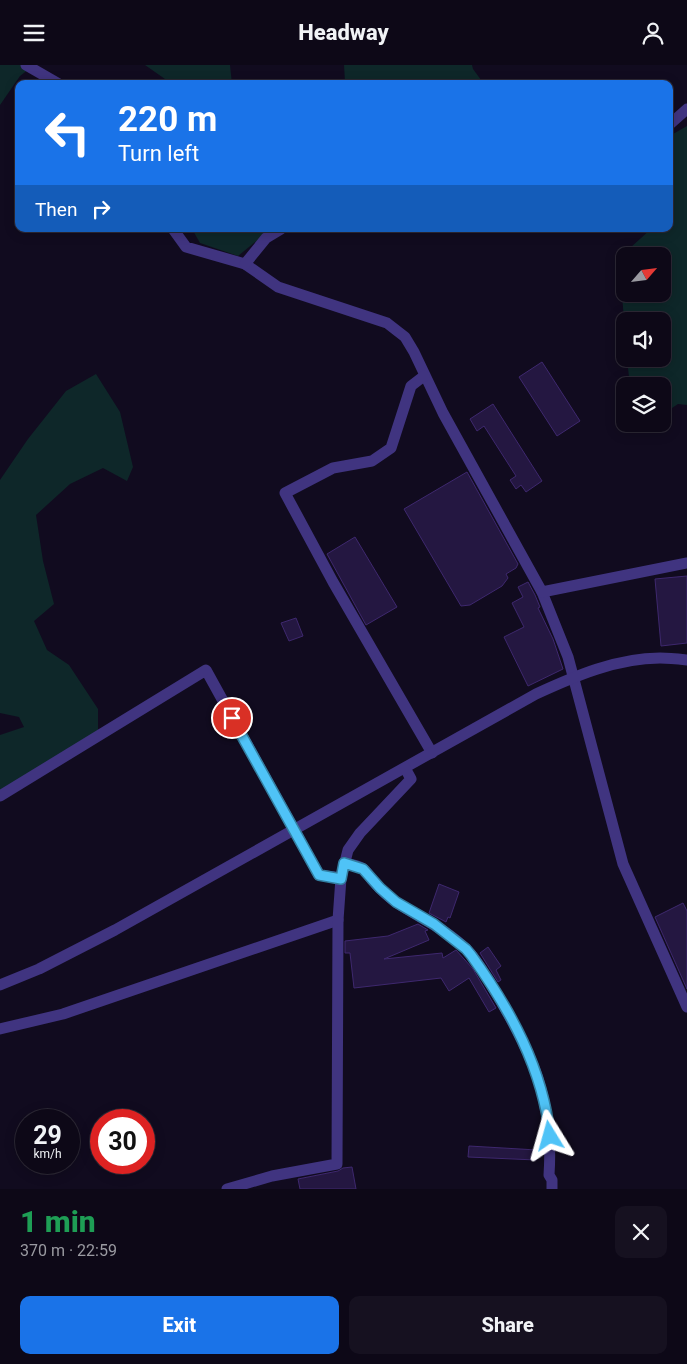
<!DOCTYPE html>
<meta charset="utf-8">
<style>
:root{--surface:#0d0817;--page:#161120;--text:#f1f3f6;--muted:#9a9aa1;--line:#2d2936;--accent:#1a73e8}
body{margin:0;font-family:Roboto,sans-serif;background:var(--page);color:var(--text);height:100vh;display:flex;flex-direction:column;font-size:19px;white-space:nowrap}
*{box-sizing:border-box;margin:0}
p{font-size:16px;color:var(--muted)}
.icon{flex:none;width:28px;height:28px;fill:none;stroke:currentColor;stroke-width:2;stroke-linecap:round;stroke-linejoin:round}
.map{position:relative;height:1124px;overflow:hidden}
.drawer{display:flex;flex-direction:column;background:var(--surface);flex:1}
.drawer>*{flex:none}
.banner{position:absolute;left:15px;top:15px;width:658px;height:152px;border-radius:10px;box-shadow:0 2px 12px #0003,0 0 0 1px var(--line);background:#1a73e8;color:#fff;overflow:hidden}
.needle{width:32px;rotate:62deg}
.buttons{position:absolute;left:616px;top:182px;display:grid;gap:10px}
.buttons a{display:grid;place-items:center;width:55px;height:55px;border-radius:10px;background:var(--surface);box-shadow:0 2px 12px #0003,0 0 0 1px var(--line);font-size:25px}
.speed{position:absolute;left:15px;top:1044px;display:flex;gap:10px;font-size:25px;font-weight:700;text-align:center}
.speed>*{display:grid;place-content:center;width:65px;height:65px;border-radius:50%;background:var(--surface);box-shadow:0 2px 12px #0003,0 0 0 1px var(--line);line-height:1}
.speed small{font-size:12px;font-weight:400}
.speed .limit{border:8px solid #d22;background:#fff;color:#111}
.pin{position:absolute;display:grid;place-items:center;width:42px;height:42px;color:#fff;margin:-21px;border:2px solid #fff;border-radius:50%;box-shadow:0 1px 5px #0007}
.me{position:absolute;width:55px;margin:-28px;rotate:352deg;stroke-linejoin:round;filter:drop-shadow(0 0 4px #0008)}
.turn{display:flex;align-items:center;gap:18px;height:105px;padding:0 20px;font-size:22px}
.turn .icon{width:65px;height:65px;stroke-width:2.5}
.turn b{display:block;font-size:35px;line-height:42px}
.then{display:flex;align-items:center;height:48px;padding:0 20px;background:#0003;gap:10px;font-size:19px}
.round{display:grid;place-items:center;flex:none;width:52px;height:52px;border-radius:10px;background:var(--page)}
.head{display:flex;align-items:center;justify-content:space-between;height:85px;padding:0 20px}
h1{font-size:30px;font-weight:800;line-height:38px;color:#1e9e55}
.primary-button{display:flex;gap:10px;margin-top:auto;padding:10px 20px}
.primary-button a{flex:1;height:58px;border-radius:10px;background:var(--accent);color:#fff;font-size:20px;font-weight:800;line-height:58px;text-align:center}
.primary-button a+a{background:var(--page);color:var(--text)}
header{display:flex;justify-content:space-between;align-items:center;height:65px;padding:0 20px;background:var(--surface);font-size:22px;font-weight:800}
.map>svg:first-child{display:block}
.green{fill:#0e2729;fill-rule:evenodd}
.building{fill:#241741;stroke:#3e286e}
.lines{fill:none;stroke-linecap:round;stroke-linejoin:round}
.minor{stroke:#403480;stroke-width:11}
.route-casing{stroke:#337fa1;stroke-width:12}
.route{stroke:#4fc3f7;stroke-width:9}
</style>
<header><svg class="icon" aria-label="menu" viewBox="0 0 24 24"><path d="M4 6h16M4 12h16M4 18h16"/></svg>Headway<svg class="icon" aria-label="person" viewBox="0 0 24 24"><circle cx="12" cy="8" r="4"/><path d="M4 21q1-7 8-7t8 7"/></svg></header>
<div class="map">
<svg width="687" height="1124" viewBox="0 0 687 1124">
<rect width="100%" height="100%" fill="#110b1f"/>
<g class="green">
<path d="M0,0H34L20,11L0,40Z"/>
<path d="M145,0H230L232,19H167L165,14Z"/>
<path d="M344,0H472L473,4L484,19H339L345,17Z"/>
<path d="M687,61V340L678,339L663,349L662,321H630L627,294H662V256H625V267L619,193L651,164H669V69H673ZM662,191V229H625V191Z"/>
<path d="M192,164H271L238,191L200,178Z"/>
<path d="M96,309L120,347L133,402L127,416L103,403L70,419L36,450L43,496L54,539L34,556L47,585L69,600L98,644V669L0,726V670L24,662L19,652L0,648V415L28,374L66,326Z"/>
</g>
<g class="building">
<path d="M542,297L580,356L557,371L519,312Z"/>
<path d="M493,339L542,416L526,427L521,420L516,424L510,415L516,411L484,361L477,366L470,354Z"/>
<path d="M467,407L518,499L516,503L506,509L508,513L502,521L470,540L461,541L404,444Z"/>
<path d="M355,472L397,542L366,560L327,489Z"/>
<path d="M687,511V578L661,581L655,514Z"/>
<path d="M528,517L535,530L540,542L538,543L553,574L563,604L528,621L504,572L524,562L512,538L523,532L518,522Z"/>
<path d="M296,553L303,571L289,576L281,558Z"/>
<path d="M439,819L459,827L450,853L448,852L446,857L429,848Z"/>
<path d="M683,838L687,846V924L655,852Z"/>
<path d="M418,859L428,865L425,866L429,875L384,894L442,888L443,893L456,885L473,904L496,943L489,947L469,913L449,926L441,913L354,923L350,888H345V876L388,871Z"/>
<path d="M488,882L501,901L496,905L501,915L498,917L480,888Z"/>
<path d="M469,1081L537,1085L536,1095L468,1092Z"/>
<path d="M352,1102L356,1124H300L298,1114L338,1106L343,1103Z"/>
</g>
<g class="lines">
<g class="minor">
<path d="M26,0L59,19"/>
<path d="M669,60L687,44"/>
<path d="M173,164L186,182L245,199L278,222L387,258L405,272L414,287L443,348L542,527L568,592L623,799L687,942"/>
<path d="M245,199L266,173L281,164"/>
<path d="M424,311L411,321L391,383L372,396L333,403L285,428L333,517L432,688"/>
<path d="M542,527L687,498"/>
<path d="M0,731L206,605L319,810L341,813"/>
<path d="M344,798C350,799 357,800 362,803C367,806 369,811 372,815C379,823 388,832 397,838C420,853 446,864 466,884C479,896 487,914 496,928C533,990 554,1036 549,1110L552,1115V1124"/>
<path d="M0,920L39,904L115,865L536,629C575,611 617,593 660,593C669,593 678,594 687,595"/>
<path d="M0,964L63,949L338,855"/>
<path d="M227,1124L272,1111L337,1099L338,855L341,813L348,785L360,768L411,714L405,703"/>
</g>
</g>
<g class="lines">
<defs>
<path id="route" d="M232,653L319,810L341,814L344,798L363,804L380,823L396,837L434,859L466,884L471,890C510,944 543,1004 550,1071"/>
</defs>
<use href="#route" class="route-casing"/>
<use href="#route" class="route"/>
</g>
</svg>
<div class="buttons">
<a><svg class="needle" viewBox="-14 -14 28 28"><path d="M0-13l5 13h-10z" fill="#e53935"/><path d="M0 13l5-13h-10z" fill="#9a9aa1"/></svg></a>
<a><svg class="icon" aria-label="sound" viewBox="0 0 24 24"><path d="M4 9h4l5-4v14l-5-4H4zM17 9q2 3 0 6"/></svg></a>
<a><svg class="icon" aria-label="layers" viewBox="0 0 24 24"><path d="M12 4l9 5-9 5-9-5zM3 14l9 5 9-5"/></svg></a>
</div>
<div class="speed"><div>29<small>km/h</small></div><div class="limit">30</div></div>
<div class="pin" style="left:232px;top:653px;background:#d93025"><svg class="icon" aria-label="arrive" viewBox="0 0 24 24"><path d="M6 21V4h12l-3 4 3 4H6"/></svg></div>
<svg class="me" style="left:550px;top:1071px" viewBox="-20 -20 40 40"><path d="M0-17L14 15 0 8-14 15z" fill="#4fc3f7" stroke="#fff" stroke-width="4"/></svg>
<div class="banner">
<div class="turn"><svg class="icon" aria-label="left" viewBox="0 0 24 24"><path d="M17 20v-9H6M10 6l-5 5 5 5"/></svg><div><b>220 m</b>Turn left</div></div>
<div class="then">Then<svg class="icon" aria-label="right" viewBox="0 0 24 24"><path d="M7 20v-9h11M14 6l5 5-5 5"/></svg></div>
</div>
</div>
<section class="drawer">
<div class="head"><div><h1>1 min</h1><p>370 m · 22:59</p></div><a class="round"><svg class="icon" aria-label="close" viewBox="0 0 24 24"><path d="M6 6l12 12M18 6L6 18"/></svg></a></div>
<div class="primary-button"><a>Exit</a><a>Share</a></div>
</section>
